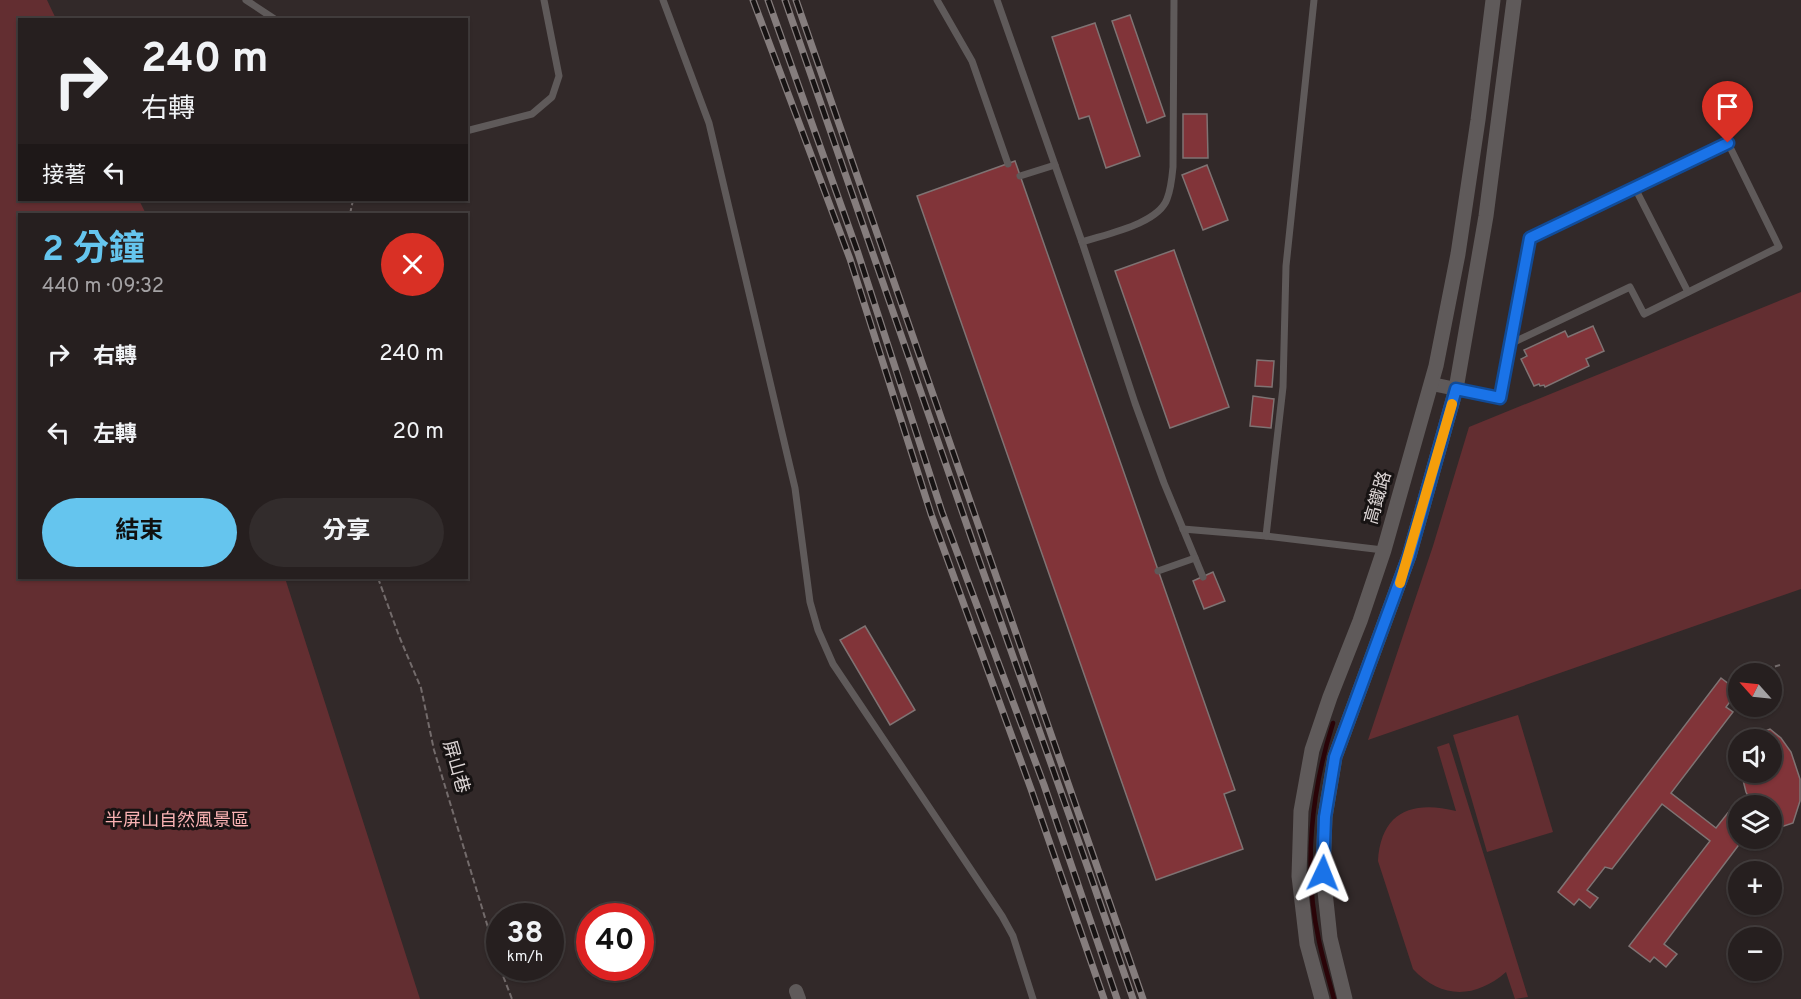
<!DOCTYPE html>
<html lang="zh-TW">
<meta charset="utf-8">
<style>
:root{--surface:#261f1f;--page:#322c2c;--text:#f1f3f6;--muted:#a4a2a4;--line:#423d3d;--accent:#65c5ee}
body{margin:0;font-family:Overpass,"Noto Sans TC",sans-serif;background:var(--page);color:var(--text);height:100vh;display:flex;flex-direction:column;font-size:22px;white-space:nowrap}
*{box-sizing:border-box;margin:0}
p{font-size:20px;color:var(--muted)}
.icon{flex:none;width:33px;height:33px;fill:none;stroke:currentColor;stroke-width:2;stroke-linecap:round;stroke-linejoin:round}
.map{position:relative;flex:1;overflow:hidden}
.sheet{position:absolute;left:18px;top:213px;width:450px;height:366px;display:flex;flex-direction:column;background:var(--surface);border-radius:0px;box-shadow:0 2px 4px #0004,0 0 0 2px var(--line)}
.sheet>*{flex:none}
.banner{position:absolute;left:18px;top:18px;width:450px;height:183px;border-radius:0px;box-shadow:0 2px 4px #0004,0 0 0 2px var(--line);background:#261f1f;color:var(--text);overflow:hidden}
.needle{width:39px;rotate:297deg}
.fabs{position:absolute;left:1728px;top:663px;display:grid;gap:12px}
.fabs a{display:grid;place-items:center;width:54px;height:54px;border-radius:50%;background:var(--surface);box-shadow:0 2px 4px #0004,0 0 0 2px var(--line);font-size:30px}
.speed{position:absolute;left:486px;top:903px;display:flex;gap:12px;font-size:30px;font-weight:700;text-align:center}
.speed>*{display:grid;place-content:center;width:78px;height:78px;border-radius:50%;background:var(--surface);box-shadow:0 2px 4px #0004,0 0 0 2px var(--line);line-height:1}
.speed small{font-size:15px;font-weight:400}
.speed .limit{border:9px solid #d22;background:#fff;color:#111}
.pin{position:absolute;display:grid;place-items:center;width:51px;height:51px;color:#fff;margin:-62px -26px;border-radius:50% 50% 50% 0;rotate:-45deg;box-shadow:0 0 6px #0007}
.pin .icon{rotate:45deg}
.me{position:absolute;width:66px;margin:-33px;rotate:2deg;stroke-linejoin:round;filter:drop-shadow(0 0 4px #0008)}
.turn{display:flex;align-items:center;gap:21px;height:126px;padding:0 24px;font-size:27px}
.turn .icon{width:78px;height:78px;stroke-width:2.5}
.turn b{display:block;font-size:42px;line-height:51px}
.then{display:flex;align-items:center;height:57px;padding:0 24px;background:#0003;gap:12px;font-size:22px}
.round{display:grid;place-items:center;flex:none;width:63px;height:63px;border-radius:32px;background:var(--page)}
.headline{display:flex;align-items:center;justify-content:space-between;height:102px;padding:0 24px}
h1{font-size:36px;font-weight:700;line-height:45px;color:var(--accent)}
.action{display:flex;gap:12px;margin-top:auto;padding:12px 24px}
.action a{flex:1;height:69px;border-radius:36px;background:var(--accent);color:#111;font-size:24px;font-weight:700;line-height:69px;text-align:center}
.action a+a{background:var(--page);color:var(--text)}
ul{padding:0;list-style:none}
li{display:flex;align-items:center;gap:18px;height:78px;padding:0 24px}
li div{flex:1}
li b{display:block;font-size:22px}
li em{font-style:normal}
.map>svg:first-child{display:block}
.green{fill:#632e31}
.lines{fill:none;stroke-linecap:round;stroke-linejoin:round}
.stream{stroke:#2a0408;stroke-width:4.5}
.building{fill:#813439;stroke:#7f7373;stroke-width:1.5}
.path{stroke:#736b6b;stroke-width:2;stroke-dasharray:6 3;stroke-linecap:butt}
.service{stroke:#5f5a5a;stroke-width:7}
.minor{stroke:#5f5a5a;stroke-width:14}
.tertiary{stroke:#5f5a5a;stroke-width:15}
.rail-casing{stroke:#857d7d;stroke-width:7}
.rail{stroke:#171313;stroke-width:4.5;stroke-dasharray:14;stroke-linecap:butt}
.route-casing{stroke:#114b97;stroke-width:15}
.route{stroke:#1a73e8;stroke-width:10}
.slow{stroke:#f59e0b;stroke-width:10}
.labels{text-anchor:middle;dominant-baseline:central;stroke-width:6;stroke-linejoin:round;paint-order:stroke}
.street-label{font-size:18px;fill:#dcd5d5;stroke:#171313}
.park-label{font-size:18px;fill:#f9b2b3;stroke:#171313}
</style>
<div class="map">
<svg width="1801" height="999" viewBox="0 0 1801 999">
<rect width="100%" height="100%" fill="#322929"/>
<g class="green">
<path d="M0,0H47L56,19L20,20V200H139L146,214H20V578H285L420,999H0Z"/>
<path d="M1801,292V589L1368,740L1433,546L1469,427Z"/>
<path d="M1518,715L1553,832L1487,852L1453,735Z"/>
<path d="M1449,743L1528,997L1515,999L1506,972C1475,999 1441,999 1413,969L1378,861C1381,812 1412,800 1456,811L1437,747Z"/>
</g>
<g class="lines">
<path class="stream" d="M1333,723C1311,792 1303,869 1319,941C1323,960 1329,980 1334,999"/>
</g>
<g class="building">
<path d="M1130,15L1165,116L1147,123L1112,21Z"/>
<path d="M1095,23L1140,156L1106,168L1089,116L1079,119L1052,37Z"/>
<path d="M1183,114H1207L1208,158H1183Z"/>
<path d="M1015,161L1235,790L1224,794L1243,849L1156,880L917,196Z"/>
<path d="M1207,165L1228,220L1203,230L1182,175Z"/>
<path d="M1174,250L1229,407L1170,428L1115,271Z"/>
<path d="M1593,326L1604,351L1586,359L1589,366L1545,387L1544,385L1540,386L1539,384L1534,386L1521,359L1527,356L1524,350L1565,331L1568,337Z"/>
<path d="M1257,360L1274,361L1272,387L1255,386Z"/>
<path d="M1253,396L1274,399L1271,428L1250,426Z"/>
<path d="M1213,572L1225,601L1204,609L1193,581Z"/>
<path d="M865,626L915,710L890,725L840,640Z"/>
<path d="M1721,678L1738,691L1726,707L1733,712L1671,793L1716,828L1734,805L1738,808V838H1744L1664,944L1677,954L1666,967L1654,957L1650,962L1629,946L1710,841L1662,804L1612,869L1605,867L1587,890L1598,898L1590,908L1579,899L1574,905L1558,892Z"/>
<path d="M1770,729L1781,738L1791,752L1800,779V801L1793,823L1781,827L1772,823V806H1753L1746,792L1741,772H1772V740H1742Z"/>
</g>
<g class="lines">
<g class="path">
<path d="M350,214L353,200"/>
<path d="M378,578L399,636L421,688L434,750L500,967"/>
<path d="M1749,674L1780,665"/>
<path d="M1732,686L1738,679"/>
<path d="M500,968L512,999"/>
</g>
<g class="service">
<path d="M246,0L276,20"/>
<path d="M663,0L709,123L795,488L810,602L818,630L833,664L1002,916L1013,936L1033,999"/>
<path d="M937,0L972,61L1008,164"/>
<path d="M997,0L1082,242L1135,403L1164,483L1203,577"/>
<path d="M466,131L532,114L552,97L559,76L544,0"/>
<path d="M1020,176L1055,165"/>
<path d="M1635,188L1688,292"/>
<path d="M1082,242C1106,234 1158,224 1167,199C1171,189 1172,178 1173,167L1174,0"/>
<path d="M1456,389L1500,398L1530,238L1728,143L1779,247L1644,314L1630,287L1510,344"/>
<path d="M1183,529L1266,536L1383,550"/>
<path d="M1266,536L1283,387L1286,266L1314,0"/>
<path d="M1158,571L1195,558"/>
</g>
<g class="minor">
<path d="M1432,384L1456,389"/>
<path d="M796,991L799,999"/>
</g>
<g class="tertiary">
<path d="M1322,999L1307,944L1299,876L1301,811L1312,750L1330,697L1360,621L1384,550L1436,366L1458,254L1478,120L1493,0"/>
<path d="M1345,999L1330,938L1323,873L1325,817L1335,757L1409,556L1456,389L1486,216L1514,0"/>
</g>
<defs>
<g id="rail">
<path d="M753,0L850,259L931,514L1031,789L1104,999"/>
<path d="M768,0L858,253L942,512L1044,785L1117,999"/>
<path d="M785,0L980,563L1090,874L1133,999"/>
<path d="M796,0L1143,999"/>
</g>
</defs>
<use href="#rail" class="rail-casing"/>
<use href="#rail" class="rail"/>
</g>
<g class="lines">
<defs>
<path id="route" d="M1323,873L1325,817L1335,757L1409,556L1456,389L1500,398L1530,238L1728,143"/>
</defs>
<use href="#route" class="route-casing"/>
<use href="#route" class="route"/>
<path class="slow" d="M1400,583L1452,404"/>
</g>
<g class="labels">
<g class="street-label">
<text transform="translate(1379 498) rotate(-74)">高鐵路</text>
<text transform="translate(455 767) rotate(74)">屏山巷</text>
</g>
<g class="park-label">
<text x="177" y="821">半屏山自然風景區</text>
</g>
</g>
</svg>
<div class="fabs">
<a><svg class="needle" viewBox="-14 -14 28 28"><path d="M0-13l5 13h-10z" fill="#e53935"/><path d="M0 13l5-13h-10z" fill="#a4a2a4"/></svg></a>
<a><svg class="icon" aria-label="sound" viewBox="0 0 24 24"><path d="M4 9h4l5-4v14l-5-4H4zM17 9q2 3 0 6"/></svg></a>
<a><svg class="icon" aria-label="layers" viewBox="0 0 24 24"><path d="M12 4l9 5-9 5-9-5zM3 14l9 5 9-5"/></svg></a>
<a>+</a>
<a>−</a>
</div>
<div class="speed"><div>38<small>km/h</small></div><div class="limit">40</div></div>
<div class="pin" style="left:1728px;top:143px;background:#d93025"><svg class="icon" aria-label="arrive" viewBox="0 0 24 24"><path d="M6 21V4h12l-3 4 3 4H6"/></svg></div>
<svg class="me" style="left:1323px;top:873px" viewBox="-20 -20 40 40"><path d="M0-17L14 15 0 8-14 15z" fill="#1a73e8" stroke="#fff" stroke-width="4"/></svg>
<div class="banner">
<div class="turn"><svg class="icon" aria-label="right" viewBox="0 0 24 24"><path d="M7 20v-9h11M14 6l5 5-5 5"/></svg><div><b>240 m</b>右轉</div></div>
<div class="then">接著<svg class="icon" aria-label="left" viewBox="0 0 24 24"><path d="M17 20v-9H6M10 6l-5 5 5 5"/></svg></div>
</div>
<section class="sheet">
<div class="headline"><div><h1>2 分鐘</h1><p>440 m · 09:32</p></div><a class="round" style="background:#d93025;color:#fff"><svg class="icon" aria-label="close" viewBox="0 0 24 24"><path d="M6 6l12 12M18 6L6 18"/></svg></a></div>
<ul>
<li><svg class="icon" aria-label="right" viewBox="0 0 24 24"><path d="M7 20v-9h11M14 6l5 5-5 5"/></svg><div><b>右轉</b></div><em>240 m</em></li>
<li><svg class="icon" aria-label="left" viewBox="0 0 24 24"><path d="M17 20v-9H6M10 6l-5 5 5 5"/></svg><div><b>左轉</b></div><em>20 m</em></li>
</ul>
<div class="action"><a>結束</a><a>分享</a></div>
</section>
</div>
